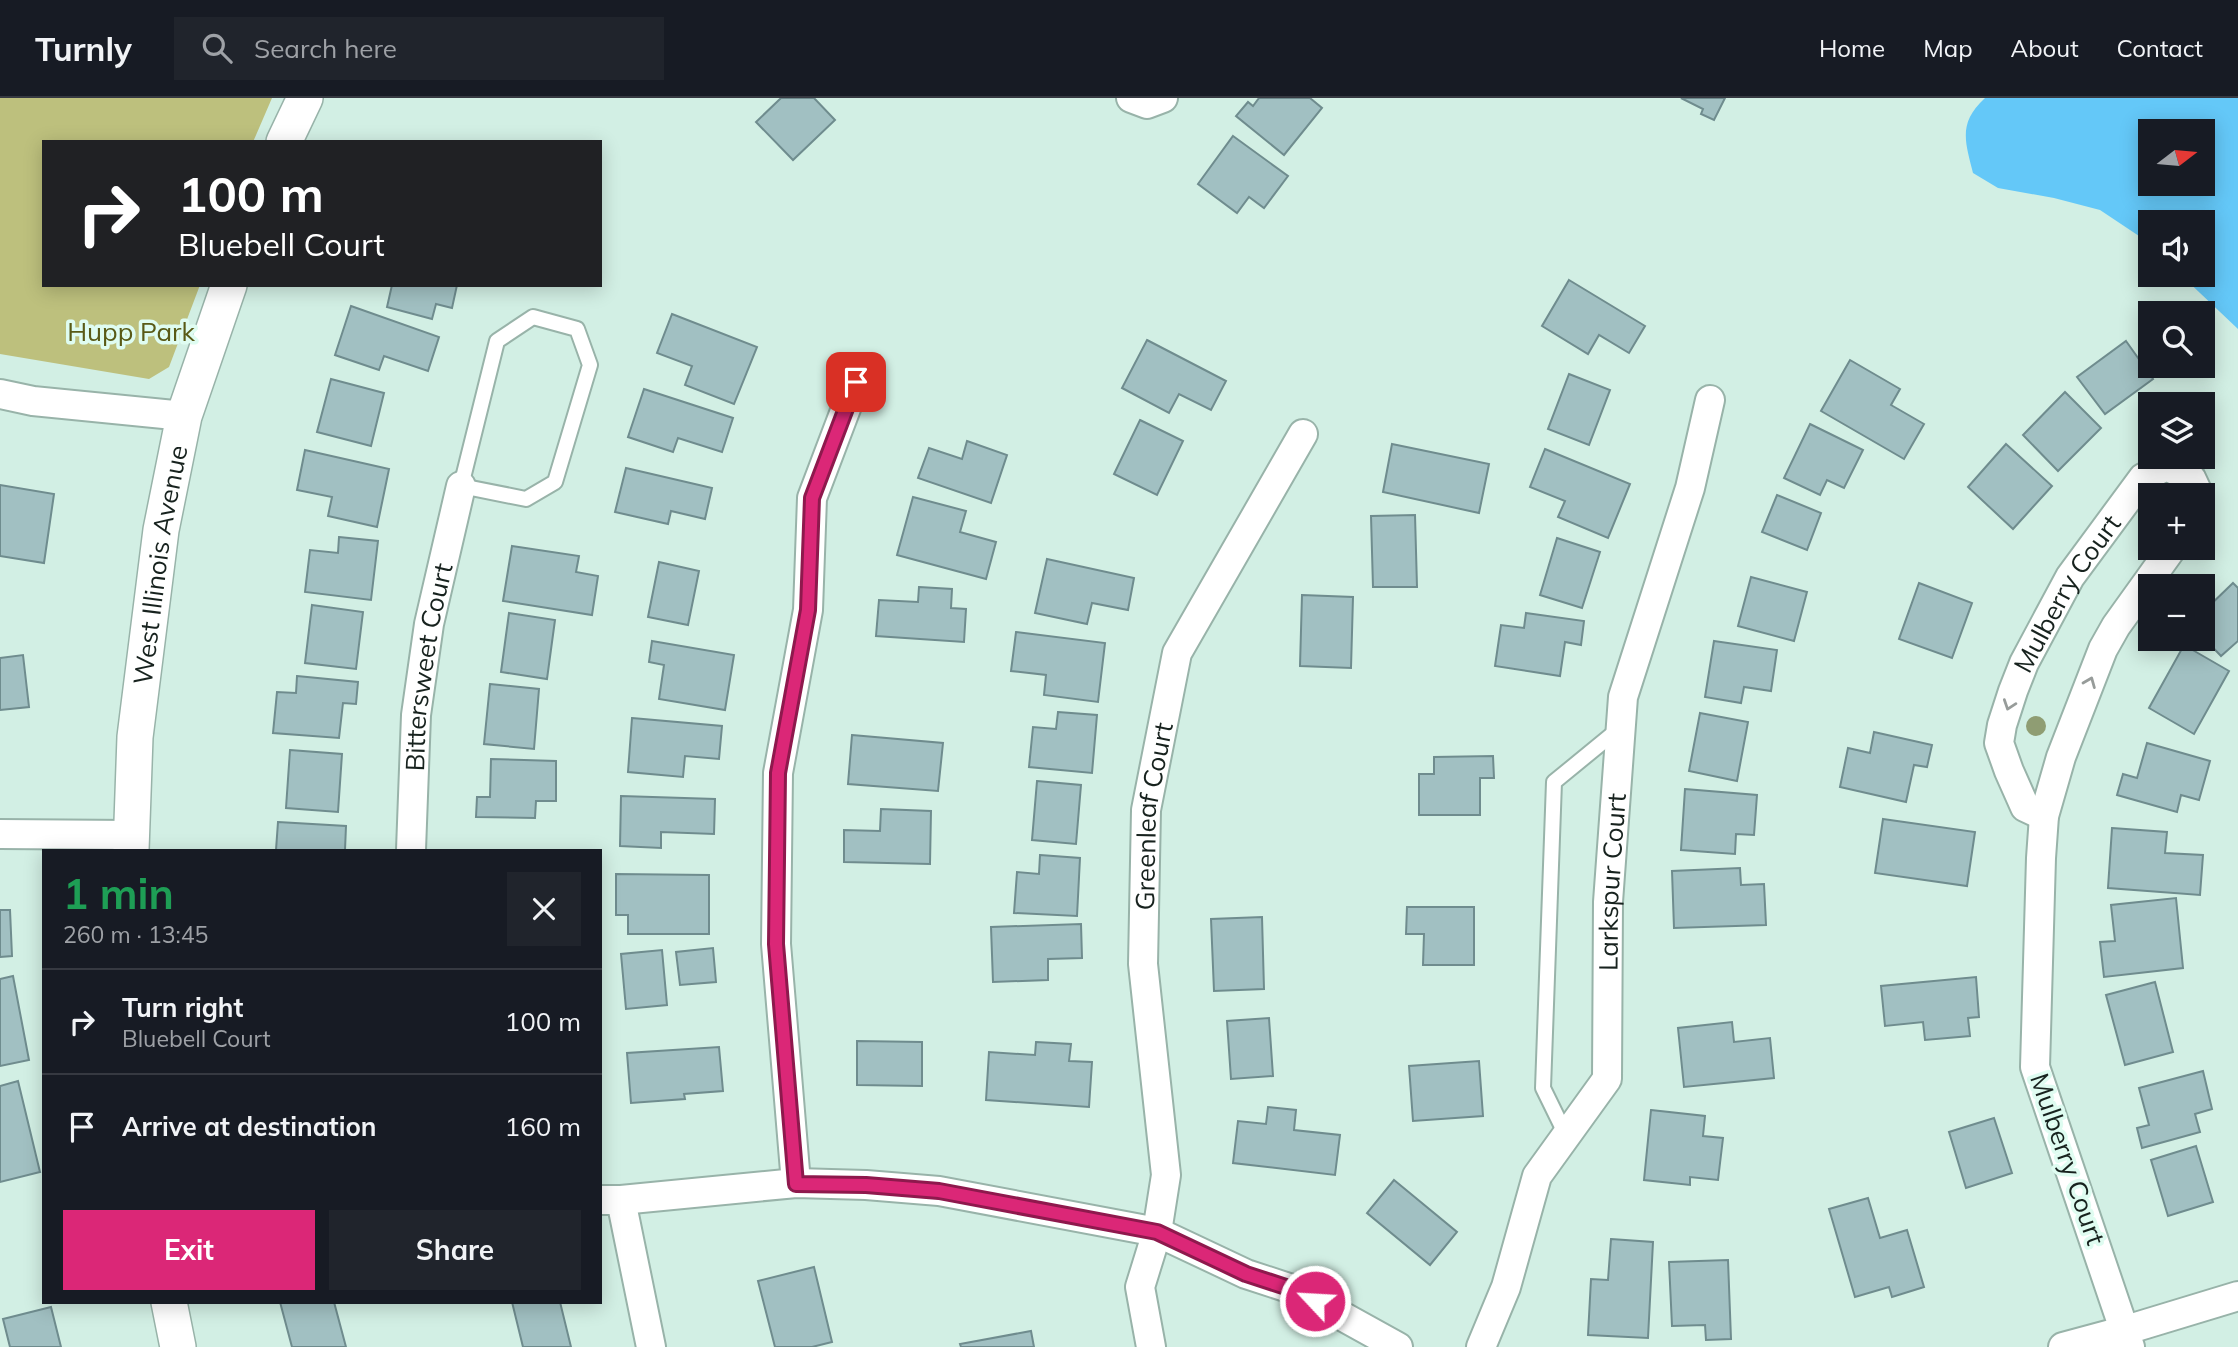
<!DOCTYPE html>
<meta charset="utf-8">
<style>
:root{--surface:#171b24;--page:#20242c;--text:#f1f3f6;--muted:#9ea1a6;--line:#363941;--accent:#db2777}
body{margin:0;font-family:Mulish,sans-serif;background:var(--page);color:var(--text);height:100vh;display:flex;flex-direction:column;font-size:26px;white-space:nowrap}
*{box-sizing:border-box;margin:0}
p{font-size:23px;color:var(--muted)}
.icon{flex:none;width:38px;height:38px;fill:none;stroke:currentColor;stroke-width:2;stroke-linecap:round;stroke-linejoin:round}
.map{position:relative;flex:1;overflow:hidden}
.side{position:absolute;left:42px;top:751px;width:560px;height:455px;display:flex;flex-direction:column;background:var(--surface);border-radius:0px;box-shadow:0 4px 18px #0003}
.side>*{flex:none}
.banner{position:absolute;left:42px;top:42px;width:560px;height:147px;border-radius:0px;box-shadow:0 4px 18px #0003;background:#202124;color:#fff;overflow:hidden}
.needle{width:46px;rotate:74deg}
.buttons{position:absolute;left:2138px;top:21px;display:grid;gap:14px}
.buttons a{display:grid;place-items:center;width:77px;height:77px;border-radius:0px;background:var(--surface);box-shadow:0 4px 18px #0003;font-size:35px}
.pin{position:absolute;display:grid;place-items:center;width:60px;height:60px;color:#fff;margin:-30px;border-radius:14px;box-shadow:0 4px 10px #0006}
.me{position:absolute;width:77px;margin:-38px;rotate:295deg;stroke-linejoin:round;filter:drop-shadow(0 0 5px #0008)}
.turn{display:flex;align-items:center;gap:24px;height:147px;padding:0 21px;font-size:32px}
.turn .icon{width:91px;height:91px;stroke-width:2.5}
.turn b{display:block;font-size:49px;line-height:60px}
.round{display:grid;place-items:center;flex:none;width:74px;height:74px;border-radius:0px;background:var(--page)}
.summary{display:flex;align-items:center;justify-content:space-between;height:119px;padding:0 21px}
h1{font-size:42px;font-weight:700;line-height:52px;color:#1e9e55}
.button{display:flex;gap:14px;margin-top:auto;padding:14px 21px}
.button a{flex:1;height:80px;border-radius:0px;background:var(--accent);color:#fff;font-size:28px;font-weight:700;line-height:80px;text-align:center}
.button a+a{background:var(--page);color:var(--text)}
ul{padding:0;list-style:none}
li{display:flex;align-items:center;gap:21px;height:105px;padding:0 21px;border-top:2px solid var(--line)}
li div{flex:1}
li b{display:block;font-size:26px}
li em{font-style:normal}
header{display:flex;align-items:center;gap:42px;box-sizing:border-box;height:98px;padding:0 35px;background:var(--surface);border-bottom:2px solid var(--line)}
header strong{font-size:33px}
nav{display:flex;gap:38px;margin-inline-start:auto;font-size:24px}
.search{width:490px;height:63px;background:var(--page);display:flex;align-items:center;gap:18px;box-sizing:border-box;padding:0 24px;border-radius:0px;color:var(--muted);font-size:26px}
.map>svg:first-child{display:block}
.green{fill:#bdc07d}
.water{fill:#64c8f8;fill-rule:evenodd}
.building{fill:#a1c0c2;stroke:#6f8c8e;stroke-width:2}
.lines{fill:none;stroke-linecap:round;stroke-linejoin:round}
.service-casing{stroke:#98b3a9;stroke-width:18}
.minor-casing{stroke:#98b3a9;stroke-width:32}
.tertiary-casing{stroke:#98b3a9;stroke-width:38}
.service{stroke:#fff;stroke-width:14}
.minor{stroke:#fff;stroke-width:28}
.tertiary{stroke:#fff;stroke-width:35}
.tree{fill:#8f9d73}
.oneway{stroke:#979c9a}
.route-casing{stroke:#8e194d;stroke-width:18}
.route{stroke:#db2777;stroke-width:12}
.labels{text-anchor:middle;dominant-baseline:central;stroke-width:7;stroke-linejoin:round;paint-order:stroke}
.park-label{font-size:26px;fill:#595a16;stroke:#dffcf1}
.street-label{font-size:26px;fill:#17221e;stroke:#dffcf1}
</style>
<header>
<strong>Turnly</strong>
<div class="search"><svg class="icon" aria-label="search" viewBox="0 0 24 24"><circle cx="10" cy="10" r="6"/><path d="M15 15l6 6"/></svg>Search here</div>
<nav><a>Home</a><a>Map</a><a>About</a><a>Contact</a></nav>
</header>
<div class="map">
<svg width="2238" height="1249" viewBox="0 0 2238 1249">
<rect width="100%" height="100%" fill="#d2efe4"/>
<path class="green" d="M0,0H272L253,44H44V187H200L169,269L149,281L0,256Z"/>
<path class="water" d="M1985,0H2238V231L2181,177H2203V124H2151V146L2100,112L2054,100L1998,90L1973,75C1965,43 1958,25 1985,0ZM2151,33H2203V86H2151Z"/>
<g class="building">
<path d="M781,0H814L835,22L793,62L756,24Z"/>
<path d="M1259,0H1310L1322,10L1284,57L1236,18L1248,4L1253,8Z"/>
<path d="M1681,0H1725L1714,22L1701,16L1703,11Z"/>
<path d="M1233,38L1288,78L1264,110L1249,99L1237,115L1198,86Z"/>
<path d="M1569,182L1645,228L1629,255L1599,237L1588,256L1542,228Z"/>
<path d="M392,187H457L452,210L436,206L432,221L387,209Z"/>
<path d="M351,208L439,239L428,273L384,258L379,272L335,257Z"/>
<path d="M672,216L757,249L734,306L685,287L692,268L657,255Z"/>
<path d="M1147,242L1226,283L1211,312L1179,296L1169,315L1122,290Z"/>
<path d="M2126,243L2153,281L2105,316L2077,279Z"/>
<path d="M1850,262L1900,291L1891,307L1924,326L1904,361L1821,313Z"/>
<path d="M1569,276L1610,292L1589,347L1548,331Z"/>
<path d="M331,281L384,295L371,348L317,334Z"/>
<path d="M644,291L733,320L722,354L678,340L673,354L628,339Z"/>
<path d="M2065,294L2101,330L2058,373L2023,337Z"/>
<path d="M1140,322L1183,343L1157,397L1114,376Z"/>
<path d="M1810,326L1863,352L1844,390L1827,382L1820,397L1784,380Z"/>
<path d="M967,343L1007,357L991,405L918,380L929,350L962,361Z"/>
<path d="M1392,346L1489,366L1479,415L1383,394Z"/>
<path d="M2006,346L2052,388L2013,431L1968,389Z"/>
<path d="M1545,351L1630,386L1608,440L1558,419L1565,403L1530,389Z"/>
<path d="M305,352L389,371L377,429L328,418L332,399L297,392Z"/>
<path d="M626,370L712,390L705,421L671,413L668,426L615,414Z"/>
<path d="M0,387L54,396L44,465L0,458Z"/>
<path d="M1777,397L1821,415L1807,452L1762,434Z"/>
<path d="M913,399L966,413L960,434L996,444L986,481L897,457Z"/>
<path d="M1415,417L1417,489H1373L1371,418Z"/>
<path d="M339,439L378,443L371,502L305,494L310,452L338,455Z"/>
<path d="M1557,440L1600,454L1582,510L1540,497Z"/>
<path d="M512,448L579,458L576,474L598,478L592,517L503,503Z"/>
<path d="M1047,461L1134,480L1128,512L1092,505L1087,526L1035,515Z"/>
<path d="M659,464L699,473L688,527L648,519Z"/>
<path d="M1751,479L1807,494L1794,543L1738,528Z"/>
<path d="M1919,485L1972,505L1952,560L1899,541Z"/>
<path d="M2233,485L2238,490V543L2221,558L2203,539V514Z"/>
<path d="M919,489L952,491L951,510L966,511L964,544L876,538L879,502L918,504Z"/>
<path d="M1302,497L1353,499L1351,570L1300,568Z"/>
<path d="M312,507L363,514L356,571L305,565Z"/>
<path d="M509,515L555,522L547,581L501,574Z"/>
<path d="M1526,515L1584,523L1581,547L1565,544L1560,578L1495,568L1501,527L1524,530Z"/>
<path d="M1016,534L1105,545L1098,604L1044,597L1046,577L1011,573Z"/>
<path d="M652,543L734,557L725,612L659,601L664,567L649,564Z"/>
<path d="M1714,543L1777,552L1771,593L1744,589L1741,605L1705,599Z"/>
<path d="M2184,547L2229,573L2194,636L2149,610Z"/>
<path d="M23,557L29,609L0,612V560Z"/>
<path d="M297,578L358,584L356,606L343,605L339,640L273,635L277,594L296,595Z"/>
<path d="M490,586L539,591L534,651L484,646Z"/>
<path d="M1058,614L1097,617L1092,675L1029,669L1033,629L1056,631Z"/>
<path d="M1700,615L1748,624L1737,683L1689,673Z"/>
<path d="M632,620L722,628L719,661L685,658L683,679L628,674Z"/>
<path d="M1874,634L1932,647L1927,669L1914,667L1906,704L1840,689L1848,650L1870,655Z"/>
<path d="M852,637L943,645L938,693L848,686Z"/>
<path d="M2147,645L2210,663L2199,702L2181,697L2177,714L2117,697L2123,676L2137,680Z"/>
<path d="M290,652L342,656L338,714L286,710Z"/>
<path d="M1493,658L1494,680H1480V717H1419V676H1434V659Z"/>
<path d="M491,661L556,663V703H536L535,720L476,719L477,699H490Z"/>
<path d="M1037,683L1081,687L1076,746L1032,742Z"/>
<path d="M1685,691L1757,697L1754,737L1736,736L1735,756L1681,752Z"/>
<path d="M621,698L715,701L714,736L661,734V750L620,748Z"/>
<path d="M881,711L931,713L930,766L844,764V732L880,733Z"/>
<path d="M1883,721L1975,734L1967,788L1875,775Z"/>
<path d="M278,724L346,728L345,752H276Z"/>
<path d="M2112,730L2167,734L2165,755L2203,757L2200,797L2108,790Z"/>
<path d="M1040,757L1080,760L1077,818L1014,815L1017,774L1039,776Z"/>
<path d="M1740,770L1741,787L1764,786L1766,827L1674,830L1672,773Z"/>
<path d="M616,776L709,777V836H628V817H616Z"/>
<path d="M2176,800L2183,870L2104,879L2100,844L2115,843L2111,807Z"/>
<path d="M1407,809H1474V867H1423L1424,836H1406Z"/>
<path d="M0,812H10L12,858L0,859Z"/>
<path d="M1262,819L1264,891L1214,893L1211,821Z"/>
<path d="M1081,826L1082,860L1048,861V882L993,884L991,829Z"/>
<path d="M713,850L716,884L680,887L676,854Z"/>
<path d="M662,852L667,907L626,911L621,856Z"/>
<path d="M13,878L29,962L0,968V881Z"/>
<path d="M1976,879L1979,919L1968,920L1970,938L1925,942L1923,924L1885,928L1881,888Z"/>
<path d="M2155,884L2173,954L2125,967L2106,897Z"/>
<path d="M1269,920L1273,978L1231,981L1227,923Z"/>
<path d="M1732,924L1734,944L1770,940L1774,980L1684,989L1678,930Z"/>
<path d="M857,943L922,944V988L857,987Z"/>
<path d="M1036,944L1071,946L1069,963L1092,964L1089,1009L986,1002L989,954L1035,957Z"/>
<path d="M719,949L723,993L684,996L685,1001L631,1005L627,955Z"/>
<path d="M1479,963L1483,1018L1413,1023L1409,968Z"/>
<path d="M2203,973L2212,1011L2195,1016L2200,1034L2142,1050L2137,1030L2149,1027L2139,990Z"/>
<path d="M18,983L40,1074L0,1084V988Z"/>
<path d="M1268,1009L1296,1012L1294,1032L1340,1037L1335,1077L1233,1065L1238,1023L1266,1026Z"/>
<path d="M1651,1012L1705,1018L1703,1038L1723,1040L1718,1082L1690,1079V1087L1644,1082Z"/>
<path d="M1994,1020L2012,1075L1966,1090L1949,1034Z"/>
<path d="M2196,1048L2213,1104L2168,1118L2151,1062Z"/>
<path d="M1394,1082L1457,1134L1430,1167L1367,1115Z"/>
<path d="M1868,1100L1880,1140L1907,1132L1924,1189L1892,1199L1889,1189L1855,1199L1829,1111Z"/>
<path d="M1611,1141L1653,1144L1648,1240L1588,1237L1591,1181L1608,1182Z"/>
<path d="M1728,1162L1731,1241L1706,1242L1705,1227L1672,1228L1669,1164Z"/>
<path d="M814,1169L832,1244L812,1249H775L758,1183Z"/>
<path d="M280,1204H334L346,1249H292Z"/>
<path d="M512,1204H560L571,1249H523Z"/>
<path d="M51,1209L61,1249H10L3,1221Z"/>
<path d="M1031,1233L1034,1249H961L960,1246Z"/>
</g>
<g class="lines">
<defs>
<g id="service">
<path d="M533,219L577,231L590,267L555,384L526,401L461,388L497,243Z"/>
<path d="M1566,1037L1543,990L1554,684L1620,630"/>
</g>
<g id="minor">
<path d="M1131,0L1147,6L1163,0"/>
<path d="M0,296L33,303L184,318"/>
<path id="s1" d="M2044,718L2025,709L2009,673L1999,645L2002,627L2013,593L2024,565L2070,479L2143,380L2166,368L2191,380L2199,397"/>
<path d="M0,736L131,737"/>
<path id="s2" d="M411,752L416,617L429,526L461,388"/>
<path d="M796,1085L776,846L778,675L808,512L812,400L856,284"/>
<path d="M600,1102H621L796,1085L866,1087L939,1093L1157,1134L1246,1176L1295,1192L1398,1249"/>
<path d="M621,1102L651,1249"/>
<path id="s3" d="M1151,1249L1140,1189L1157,1134L1166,1077L1143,866L1146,712L1177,555L1303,336"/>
<path id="s4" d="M1481,1249L1506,1189L1537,1078L1607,981L1608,804L1623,599L1690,390L1710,302"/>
<path d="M2063,1249L2126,1232L2238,1198"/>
<path d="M2130,1249L2035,969L2041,760L2044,718L2061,659L2103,551L2116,528L2172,450"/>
</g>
<g id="tertiary">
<path d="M284,44L305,0"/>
<path id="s5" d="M131,752L135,639L161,432L184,318L229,187"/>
<path d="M169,1204L178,1249"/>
</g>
</defs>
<use href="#service" class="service-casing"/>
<use href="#minor" class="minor-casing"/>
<use href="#tertiary" class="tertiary-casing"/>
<use href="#service" class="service"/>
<use href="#minor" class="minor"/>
<use href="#tertiary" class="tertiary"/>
</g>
<circle class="tree" cx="2036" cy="628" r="10"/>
<defs><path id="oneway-chevron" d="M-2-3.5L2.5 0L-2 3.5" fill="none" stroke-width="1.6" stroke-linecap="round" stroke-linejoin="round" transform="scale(1.75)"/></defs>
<g class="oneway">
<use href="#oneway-chevron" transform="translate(2090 584) rotate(-68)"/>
<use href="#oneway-chevron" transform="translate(2009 607) rotate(109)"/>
</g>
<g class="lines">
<defs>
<path id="route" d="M856,284L812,400L808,512L778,675L776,846L796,1086L866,1087L939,1093L1157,1134L1246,1176L1295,1192L1315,1203"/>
</defs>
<use href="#route" class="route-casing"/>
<use href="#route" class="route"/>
</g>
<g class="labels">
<g class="park-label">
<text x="131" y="233">Hupp Park</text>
</g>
<g class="street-label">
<text stroke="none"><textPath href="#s5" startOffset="287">West Illinois Avenue</textPath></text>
<text stroke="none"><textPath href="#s1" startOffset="256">Mulberry Court</textPath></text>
<text stroke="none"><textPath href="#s2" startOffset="184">Bittersweet Court</textPath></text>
<text stroke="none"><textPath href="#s3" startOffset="537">Greenleaf Court</textPath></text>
<text stroke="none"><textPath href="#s4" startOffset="497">Larkspur Court</textPath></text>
<text transform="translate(2068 1061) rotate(71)">Mulberry Court</text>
</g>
</g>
</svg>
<div class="buttons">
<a><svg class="needle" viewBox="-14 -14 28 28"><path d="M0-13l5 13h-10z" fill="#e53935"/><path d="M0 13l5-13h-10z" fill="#9ea1a6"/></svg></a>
<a><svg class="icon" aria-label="sound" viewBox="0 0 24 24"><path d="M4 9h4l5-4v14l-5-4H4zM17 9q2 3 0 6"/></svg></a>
<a><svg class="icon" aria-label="search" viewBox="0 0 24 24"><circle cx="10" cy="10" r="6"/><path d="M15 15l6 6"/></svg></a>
<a><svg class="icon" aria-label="layers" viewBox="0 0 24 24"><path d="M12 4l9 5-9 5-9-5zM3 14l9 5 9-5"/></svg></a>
<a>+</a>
<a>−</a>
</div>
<div class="pin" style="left:856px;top:284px;background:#d93025"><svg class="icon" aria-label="arrive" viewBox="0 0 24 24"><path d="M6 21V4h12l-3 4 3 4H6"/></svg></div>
<svg class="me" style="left:1315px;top:1203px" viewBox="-20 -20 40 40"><circle r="17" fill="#db2777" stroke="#fff" stroke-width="3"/><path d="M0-11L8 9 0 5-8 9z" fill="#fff"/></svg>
<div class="banner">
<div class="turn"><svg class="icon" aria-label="right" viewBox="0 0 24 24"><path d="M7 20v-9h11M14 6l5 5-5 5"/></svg><div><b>100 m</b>Bluebell Court</div></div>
</div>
<section class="side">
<div class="summary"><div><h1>1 min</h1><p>260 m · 13:45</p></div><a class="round"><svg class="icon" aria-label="close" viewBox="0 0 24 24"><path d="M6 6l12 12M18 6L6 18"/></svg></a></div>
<ul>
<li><svg class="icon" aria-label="right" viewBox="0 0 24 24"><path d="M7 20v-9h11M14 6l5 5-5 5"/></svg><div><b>Turn right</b><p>Bluebell Court</p></div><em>100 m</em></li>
<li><svg class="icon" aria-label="arrive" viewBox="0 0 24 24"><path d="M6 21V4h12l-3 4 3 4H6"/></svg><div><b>Arrive at destination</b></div><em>160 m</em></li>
</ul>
<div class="button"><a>Exit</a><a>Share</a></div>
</section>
</div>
